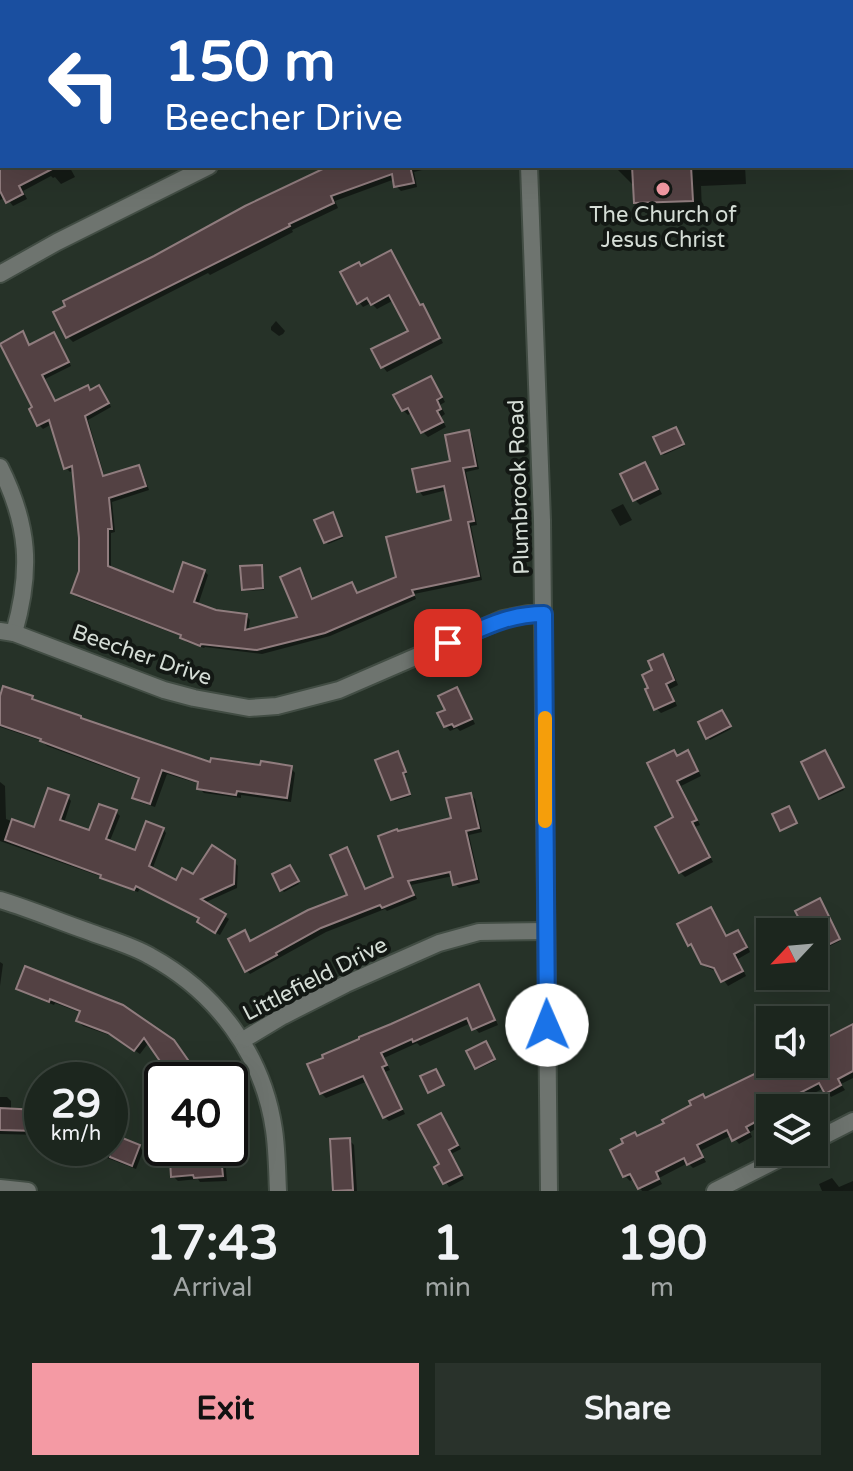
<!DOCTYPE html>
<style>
:root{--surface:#1c261e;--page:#29322b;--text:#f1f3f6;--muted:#a0a5a4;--line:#3a433c;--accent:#f49aa4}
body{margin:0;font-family:"Varela Round",sans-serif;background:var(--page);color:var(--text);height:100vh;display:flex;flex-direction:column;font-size:30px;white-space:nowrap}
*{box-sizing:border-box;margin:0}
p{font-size:26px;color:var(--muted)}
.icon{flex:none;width:44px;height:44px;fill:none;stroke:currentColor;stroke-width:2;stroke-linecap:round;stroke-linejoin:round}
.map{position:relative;height:1191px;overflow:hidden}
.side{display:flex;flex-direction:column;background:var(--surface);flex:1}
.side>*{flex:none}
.hud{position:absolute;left:0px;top:0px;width:854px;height:168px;box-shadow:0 8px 32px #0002,0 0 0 2px var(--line);background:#1a4fa0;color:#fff;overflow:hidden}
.needle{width:52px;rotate:244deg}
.tools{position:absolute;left:756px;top:918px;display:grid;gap:16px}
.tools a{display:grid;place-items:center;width:72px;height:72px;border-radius:0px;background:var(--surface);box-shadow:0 8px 32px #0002,0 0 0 2px var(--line);font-size:40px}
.speed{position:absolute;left:24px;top:1062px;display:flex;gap:16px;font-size:40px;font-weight:700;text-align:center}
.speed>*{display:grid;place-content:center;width:104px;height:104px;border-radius:50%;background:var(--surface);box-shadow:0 8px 32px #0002,0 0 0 2px var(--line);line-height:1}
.speed small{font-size:20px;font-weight:400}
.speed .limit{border:4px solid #111;border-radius:12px;background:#fff;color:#111}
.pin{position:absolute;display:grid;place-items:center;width:68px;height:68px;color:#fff;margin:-34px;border-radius:16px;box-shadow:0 4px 12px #0006}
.me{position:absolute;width:88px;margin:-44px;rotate:359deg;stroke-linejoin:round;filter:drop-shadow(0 0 6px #0008)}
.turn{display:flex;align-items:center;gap:28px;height:168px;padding:0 32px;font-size:36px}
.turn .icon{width:104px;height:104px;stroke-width:2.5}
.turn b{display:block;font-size:56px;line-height:68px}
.eta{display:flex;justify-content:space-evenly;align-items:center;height:136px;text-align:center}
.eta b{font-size:48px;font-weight:700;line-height:56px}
.action{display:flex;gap:16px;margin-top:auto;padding:16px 32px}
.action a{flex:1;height:92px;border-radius:0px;background:var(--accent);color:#111;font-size:32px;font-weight:700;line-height:92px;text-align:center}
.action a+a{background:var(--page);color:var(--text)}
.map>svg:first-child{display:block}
.green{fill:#3e6042}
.shadow{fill:#0007}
.building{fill:#534143;stroke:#907c7e;stroke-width:2}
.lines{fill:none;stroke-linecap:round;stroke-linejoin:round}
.minor-casing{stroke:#424d44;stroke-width:20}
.tertiary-casing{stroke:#424d44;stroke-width:20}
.minor{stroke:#6e746f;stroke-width:16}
.tertiary{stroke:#6e746f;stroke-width:16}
.route-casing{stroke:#114b97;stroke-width:20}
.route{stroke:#1a73e8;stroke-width:14}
.slow{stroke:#f59e0b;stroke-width:14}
.poi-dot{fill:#f49aa4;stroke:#131814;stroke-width:3}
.labels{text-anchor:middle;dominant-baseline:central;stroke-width:8;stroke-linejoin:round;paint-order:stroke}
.poi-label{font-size:22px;fill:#d5ddd6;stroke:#131814}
.street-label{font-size:22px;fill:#d5ddd6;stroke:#131814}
</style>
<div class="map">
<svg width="853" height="1191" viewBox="0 0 853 1191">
<rect width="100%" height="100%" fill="#263228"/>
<path class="green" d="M0,0H215L211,2H2V110L0,111Z"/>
<g class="shadow">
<path d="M339,0H423L425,2H332Z"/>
<rect x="431" y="0" width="29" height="2"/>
<path d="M4,166H69L75,177L61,184L55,177L53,178L51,176L23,191L27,199L13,206L6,197L0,200V168Z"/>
<path d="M332,166H439L414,172L417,187L401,191L396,186L395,179L335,201L338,208L292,230L293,232L249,255L210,275L208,273L73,342L68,337L55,313Z"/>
<path d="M614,166H745L746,184L701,186L702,211L646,213L636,203L635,184H632Z"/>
<path d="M390,253L395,257L421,306L427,311L443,343L387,372L383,367L410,331L394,300L377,309L371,303L363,307L359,302L361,268Z"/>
<path d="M276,321L285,331L283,334L279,336L271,330V327Z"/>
<path d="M22,334L31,347L54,335L58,339L71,366L45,379L57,403L87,387L92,391L99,387L103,391L111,407L88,420L105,478L138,467L142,471L149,490L112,502L115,532L111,533V569L174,595L204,571L208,575L198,605L215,612L246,615L250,620L248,631L299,618L300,571L304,575L314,600L352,584L359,595L398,579L454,521L447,490L423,496L419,491L453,462L468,432L472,436L479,469L466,472L477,525L471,526L482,580L414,594L416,599L330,636L262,654L205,647L204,648L186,642L183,637L77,597L73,593L81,571L75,470L70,472L66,468L52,424L43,429L39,425Z"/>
<path d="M430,378L435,383L445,402L440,405L445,414L441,417L446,427L428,437L423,432L413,412L408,415L403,410Z"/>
<path d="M678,431L684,446L664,455L662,453Z"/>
<path d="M645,465L649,469L662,494L640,505L635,500Z"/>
<path d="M623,504L632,520L620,526L611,510Z"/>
<path d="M334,517L343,538L328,544L326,542Z"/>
<path d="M261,567L263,569L264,590L246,591L244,589Z"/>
<path d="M663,657L668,662L678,685L670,689L677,706L661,713L656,708L655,671Z"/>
<path d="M457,689L461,694L475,724L460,731L457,728L450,731L446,726L447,710Z"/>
<path d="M0,691L32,698L37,703L83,721L212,764L291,768L295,773L291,802L241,795V798L204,793L199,788L200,784L167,774L155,807L139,802L134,797L140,780L47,746L42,741L0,727Z"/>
<path d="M723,714L731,729L710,740L708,738Z"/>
<path d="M674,753L678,757L687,753L692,758L701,776L681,786L700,825L695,827L713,862L685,877L680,872L676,818Z"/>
<path d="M827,754L844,790L822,800L821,798Z"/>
<path d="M399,755L407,774L404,775L411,796L395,801L393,799Z"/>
<path d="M0,782L5,786L6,819L36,830L68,797L71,801L64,823L90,833L116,812L120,816L109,843L136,852L163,829L166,833L152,870L177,883L234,862L238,866L237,888L204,903L229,919L220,935L203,926L199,922L201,919L140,888L138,892L107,881L102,877L0,841Z"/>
<path d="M471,795L475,799L482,832L469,835L480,883L459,888L455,884L453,876L411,885L417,899L387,911L385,909L326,932L250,974L246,970L244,932L251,942L349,896L347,849L351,853L366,890L396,878L453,820Z"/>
<path d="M292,869L299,884L284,892L282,890Z"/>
<path d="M821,903L840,941L818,952L814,945V932H808Z"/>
<path d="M711,910L716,915L727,938L738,932L743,937L750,952L738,959L746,976L728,986L718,972L708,968L702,962L690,944Z"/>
<path d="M0,962L3,964L0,986Z"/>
<path d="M24,968L166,1038L169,1036L201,1080H182L149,1042L140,1054L115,1037L83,1026L78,1021L81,1013L55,1003L54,1005L36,998L31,993Z"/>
<path d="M479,987L483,991L498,1025L479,1033L471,1023L420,1046L417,1043L384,1058L390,1070L385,1072L405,1114L389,1121L384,1117L368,1081L326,1098L321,1093Z"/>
<path d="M853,1025V1078L841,1084L845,1090L831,1097L824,1088L793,1104L796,1108H770V1121L750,1132L752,1137L739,1144L732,1135L700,1151L706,1162L693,1168L688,1163L659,1178L662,1184L648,1191H642L634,1178L630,1181L625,1176L638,1138L706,1100L779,1064H814V1045Z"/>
<path d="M487,1045L495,1061L478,1069L476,1068Z"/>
<path d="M110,1082L114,1086L110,1100Z"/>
<path d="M0,1097H7L11,1101V1111L42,1112V1135L0,1134Z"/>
<path d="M441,1116L445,1120L461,1149L451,1154L464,1179L449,1187L437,1168L442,1165Z"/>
<path d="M110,1125L121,1130L125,1134L123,1140L139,1146L143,1151L136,1169L81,1148H110Z"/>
<path d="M349,1140L354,1145L357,1191H335L332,1141Z"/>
<path d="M203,1148H224L227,1181L200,1182L198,1179L178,1181L173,1176L206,1159Z"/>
<path d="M832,1178L839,1187L853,1181V1191H822L819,1184Z"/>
</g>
<g class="building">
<path d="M0,166H58L19,186L23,194L6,203L0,191Z"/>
<path d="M329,166H410L414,183L394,187L392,174L331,196L334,203L289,224L290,226L66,338L53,312L65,306L63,301L154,256L245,206Z"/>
<path d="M632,166H691L693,201L634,203Z"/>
<path d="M391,250L420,305L423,304L440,338L381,368L371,349L408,331L389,295L371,305L367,298L357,304L340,272L359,262L361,266Z"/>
<path d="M23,331L29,345L54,332L69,362L42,375L55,401L88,385L90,390L99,385L109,403L85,416L103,476L139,465L146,486L109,498L112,529H108V566L173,592L183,562L205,570L194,602L216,610L247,614L245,630L297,617L280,577L300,568L312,599L352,582L357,593L396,577L386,537L451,520L444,486L417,492L412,469L450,461L445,435L469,430L476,466L463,468L474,521L468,522L479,576L412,590L414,595L325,633L257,650L201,644L200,646L180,638L181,635L71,593L79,571V538L72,466L64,469L49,420L37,426L29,409L32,407L0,344Z"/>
<path d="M431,376L442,397L437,400L441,409L437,411L443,422L421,433L408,408L402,411L393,395Z"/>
<path d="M676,427L684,444L661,454L653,437Z"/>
<path d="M645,462L658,489L633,501L620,474Z"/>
<path d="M333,512L342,536L324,543L314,520Z"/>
<path d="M262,565L263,588L242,590L240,566Z"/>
<path d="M663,654L674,680L666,684L674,701L654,710L645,689L648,688L642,675L652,670L648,661Z"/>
<path d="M3,686L33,696L32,699L81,716V718L210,762L211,758L260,765L261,761L292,766L287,798L237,791L236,795L197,789L198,782L162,770L150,804L132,798L139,778L40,741L41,739L0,725V696Z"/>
<path d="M457,687L472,719L454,727L452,724L444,727L437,713L445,710L438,696Z"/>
<path d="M722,710L731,726L706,739L698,722Z"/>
<path d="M674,750L677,756L688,750L698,771L677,781L697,820L692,822L710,857L679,873L655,827L673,817L647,763Z"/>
<path d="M825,750L844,787L819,799L801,762Z"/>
<path d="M398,751L406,772L403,773L410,794L391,800L375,760Z"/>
<path d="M48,788L69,795L60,820L89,830L99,804L117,810L106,839L135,850L146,821L164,828L149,866L176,880L182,868L193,874L212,845L235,860L234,884L201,899L226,914L215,933L197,922L199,918L136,886L134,890L100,878L101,875L5,840L12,819L34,827Z"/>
<path d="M471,793L479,828L466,831L477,879L453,885L450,872L408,881L414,895L382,908L380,905L321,928L276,953L277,955L245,972L228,939L245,930L250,941L308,910L347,895L330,855L347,847L365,889L393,877L378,836L397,829L398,831L451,818L446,798Z"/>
<path d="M789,806L797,823L780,831L772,814Z"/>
<path d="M290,865L299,881L280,891L272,874Z"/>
<path d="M820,898L840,939L814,952V932H806L795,911Z"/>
<path d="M711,907L726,936L738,930L747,947L734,954L743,971L721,982L714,968L701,964L691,944L688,946L677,924Z"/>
<path d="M25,966L123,1005L174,1040L202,1080H173L144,1038L134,1051L108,1033L76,1021L80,1011L50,999L49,1002L16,989Z"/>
<path d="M479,984L495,1020L472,1030L467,1018L413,1042L412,1039L381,1053L387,1065L382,1067L402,1109L383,1118L363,1076L320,1094L307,1064L323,1058L322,1055L359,1039V1037L391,1024Z"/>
<path d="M853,1024V1071L838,1079L841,1085L825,1094L819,1083L790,1098L795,1108H770V1114L746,1127L749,1132L732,1141L727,1130L697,1145L703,1157L687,1165L684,1158L656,1172L659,1179L638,1189L630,1174L623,1177L610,1150L623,1143L621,1139L635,1132L637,1136L664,1123L662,1120L691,1105L689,1101L703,1094L705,1098L775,1064H814V1044Z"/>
<path d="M486,1041L495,1059L475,1069L466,1051Z"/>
<path d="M436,1069L444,1085L428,1093L420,1076Z"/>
<path d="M0,1108L38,1110L37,1131L0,1130Z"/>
<path d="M441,1113L458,1145L449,1150L462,1175L443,1184L434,1167L439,1164L418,1125Z"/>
<path d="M110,1133L140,1145L132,1166L110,1157Z"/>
<path d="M350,1138L353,1190L333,1191L330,1139Z"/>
<path d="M221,1156L223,1176L194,1178L193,1175L171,1177L170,1160Z"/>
</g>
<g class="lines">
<defs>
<g id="minor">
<path d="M0,274L57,242L209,166"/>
<path d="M0,467C29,525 32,570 14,633"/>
<path d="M0,631L14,633L164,690L194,698L249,708L277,706L339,690L503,619L528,614H544"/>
<path d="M0,900C30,909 58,921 87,931C108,939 131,945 150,956C216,992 263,1054 274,1130C277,1150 277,1171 278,1191"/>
<path d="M243,1040L283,1016L346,984L439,943L479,932L546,931"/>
<path d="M814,1141L853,1121"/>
<path d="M0,1188L28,1191"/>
<path d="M715,1191L792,1152"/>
</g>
<g id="tertiary">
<path d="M521,0V2"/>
<path d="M529,166L542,520L549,1191"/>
</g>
</defs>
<use href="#minor" class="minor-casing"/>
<use href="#tertiary" class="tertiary-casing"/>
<use href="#minor" class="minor"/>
<use href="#tertiary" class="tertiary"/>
</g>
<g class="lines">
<defs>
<path id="route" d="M448,643C482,629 506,614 544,614L547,1025"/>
</defs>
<use href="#route" class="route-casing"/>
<use href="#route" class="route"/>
<path class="slow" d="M545,718V821"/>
</g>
<circle class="poi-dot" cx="663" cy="189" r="8"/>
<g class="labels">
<g class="poi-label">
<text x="663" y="215">The Church of<tspan x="663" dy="25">Jesus Christ</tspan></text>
</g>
<g class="street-label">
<text transform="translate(519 487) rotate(-92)">Plumbrook Road</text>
<text transform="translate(142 655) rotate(19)">Beecher Drive</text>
<text transform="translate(315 979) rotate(-27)">Littlefield Drive</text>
</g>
</g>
</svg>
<div class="tools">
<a><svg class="needle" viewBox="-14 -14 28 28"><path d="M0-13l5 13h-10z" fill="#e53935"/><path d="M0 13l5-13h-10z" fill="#a0a5a4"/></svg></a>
<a><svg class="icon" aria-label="sound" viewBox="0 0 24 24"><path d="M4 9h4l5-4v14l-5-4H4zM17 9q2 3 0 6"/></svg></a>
<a><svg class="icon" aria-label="layers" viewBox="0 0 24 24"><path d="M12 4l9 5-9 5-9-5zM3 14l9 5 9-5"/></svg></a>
</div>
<div class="speed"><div>29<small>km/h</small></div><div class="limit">40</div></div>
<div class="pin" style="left:448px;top:643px;background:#d93025"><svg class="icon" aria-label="arrive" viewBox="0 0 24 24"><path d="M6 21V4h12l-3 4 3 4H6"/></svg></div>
<svg class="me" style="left:547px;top:1025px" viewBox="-20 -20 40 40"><circle r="19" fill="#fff"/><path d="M0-13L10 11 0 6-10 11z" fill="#1a73e8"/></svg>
<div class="hud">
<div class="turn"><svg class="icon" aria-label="left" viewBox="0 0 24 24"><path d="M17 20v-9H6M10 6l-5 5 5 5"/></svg><div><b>150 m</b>Beecher Drive</div></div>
</div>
</div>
<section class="side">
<div class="eta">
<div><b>17:43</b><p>Arrival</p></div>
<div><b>1</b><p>min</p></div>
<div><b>190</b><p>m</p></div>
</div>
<div class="action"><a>Exit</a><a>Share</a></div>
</section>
